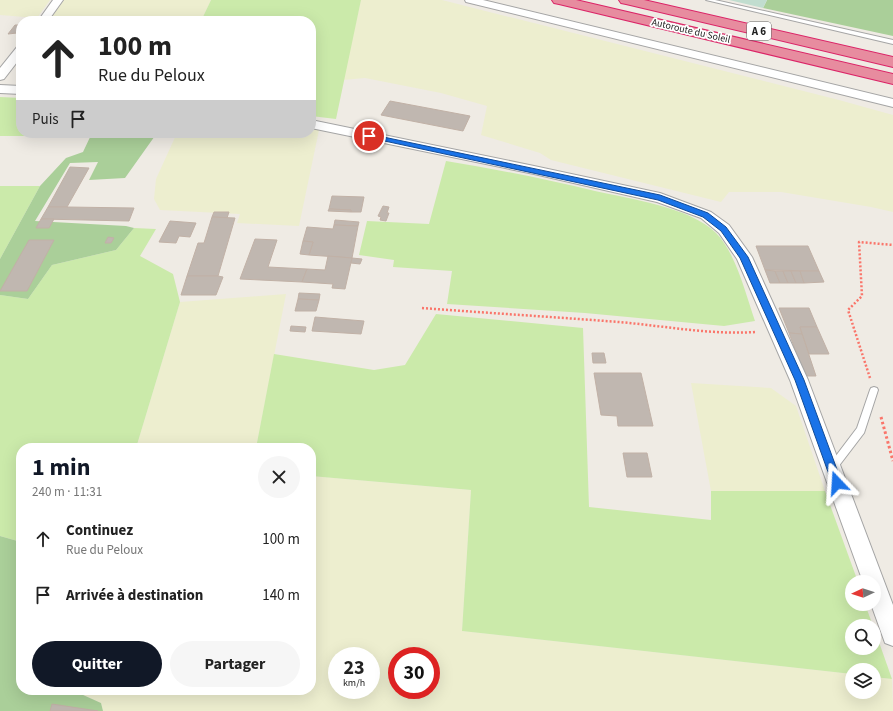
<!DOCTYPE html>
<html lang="fr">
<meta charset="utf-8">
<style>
:root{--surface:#fff;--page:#f6f6f6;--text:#222;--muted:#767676;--accent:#111827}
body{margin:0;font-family:"Source Sans 3",sans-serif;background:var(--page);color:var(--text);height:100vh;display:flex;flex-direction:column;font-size:15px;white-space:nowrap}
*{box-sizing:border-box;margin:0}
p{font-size:13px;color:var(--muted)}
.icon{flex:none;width:22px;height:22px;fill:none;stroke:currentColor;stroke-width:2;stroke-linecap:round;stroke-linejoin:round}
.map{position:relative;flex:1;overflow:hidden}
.details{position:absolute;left:16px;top:443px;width:300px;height:252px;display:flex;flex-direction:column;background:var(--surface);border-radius:16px;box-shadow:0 4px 16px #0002}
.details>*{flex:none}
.hud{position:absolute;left:16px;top:16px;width:300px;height:122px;border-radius:16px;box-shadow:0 4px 16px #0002;background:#fff;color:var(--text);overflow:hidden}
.needle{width:26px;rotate:266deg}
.fabs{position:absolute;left:845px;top:575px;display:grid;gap:8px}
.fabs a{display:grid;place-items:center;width:36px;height:36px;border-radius:50%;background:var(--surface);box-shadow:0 4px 16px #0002;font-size:20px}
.speed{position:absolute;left:328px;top:647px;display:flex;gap:8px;font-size:20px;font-weight:700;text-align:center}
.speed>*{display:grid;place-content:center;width:52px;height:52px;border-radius:50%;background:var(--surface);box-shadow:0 4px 16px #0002;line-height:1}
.speed small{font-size:10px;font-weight:400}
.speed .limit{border:6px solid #d22;background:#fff;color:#111}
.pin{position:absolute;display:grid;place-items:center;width:34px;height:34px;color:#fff;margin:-17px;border:2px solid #fff;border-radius:50%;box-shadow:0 1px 4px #0007}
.me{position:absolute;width:44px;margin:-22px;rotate:340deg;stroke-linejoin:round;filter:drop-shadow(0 0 3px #0008)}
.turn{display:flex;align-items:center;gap:14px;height:84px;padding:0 16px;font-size:18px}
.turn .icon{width:52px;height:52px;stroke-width:2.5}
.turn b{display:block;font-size:28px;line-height:34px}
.then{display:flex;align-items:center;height:38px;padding:0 16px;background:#0003;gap:8px;font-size:15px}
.round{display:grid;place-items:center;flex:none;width:42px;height:42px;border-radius:21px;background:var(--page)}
.overview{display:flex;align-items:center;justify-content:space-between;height:68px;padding:0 16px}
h1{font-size:24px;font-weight:700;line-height:30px;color:var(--accent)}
.button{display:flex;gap:8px;margin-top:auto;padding:8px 16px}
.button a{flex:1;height:46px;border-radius:24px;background:var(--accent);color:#fff;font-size:16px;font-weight:700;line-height:46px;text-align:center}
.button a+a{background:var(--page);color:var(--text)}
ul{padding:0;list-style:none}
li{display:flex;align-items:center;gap:12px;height:56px;padding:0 16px}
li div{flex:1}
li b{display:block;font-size:15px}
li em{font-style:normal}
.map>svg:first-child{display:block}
.farmland{fill:#edeecf;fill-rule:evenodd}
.grass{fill:#cbeaaa}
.forest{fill:#aacf99}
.wetland{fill:#c1ddcf}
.building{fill:#c0b7b0;stroke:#c1b1a6}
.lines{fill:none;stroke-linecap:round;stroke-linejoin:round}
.lane-casing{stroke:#a5a5a5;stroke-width:2}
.street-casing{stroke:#a5a5a5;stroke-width:2}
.highway-casing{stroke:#db2467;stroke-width:2}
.path-far1{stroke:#fa756a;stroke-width:2.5;stroke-dasharray:2 2;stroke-linecap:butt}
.path{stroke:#fa756a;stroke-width:3;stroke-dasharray:2.5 2.5;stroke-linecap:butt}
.lane{fill:#fff;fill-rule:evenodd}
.street{fill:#fff;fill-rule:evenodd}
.highway{fill:#e78c9f;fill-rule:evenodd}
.route{fill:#1a73e8;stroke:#114b97}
.labels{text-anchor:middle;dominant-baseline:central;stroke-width:3.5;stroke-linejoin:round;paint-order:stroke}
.far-street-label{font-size:10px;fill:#1e1e1e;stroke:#fff}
.shield{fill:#fff;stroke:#626262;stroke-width:1}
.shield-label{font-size:11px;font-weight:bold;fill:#1e1e1e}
</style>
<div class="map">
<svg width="893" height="711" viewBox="0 0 893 711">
<rect width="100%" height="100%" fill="#efebe4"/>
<g class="farmland">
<path d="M0,0H50L37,18L0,15Z"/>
<path d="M64,0H211L201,21H49Z"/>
<path d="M361,0H442L839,100L893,115V212L871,207L781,192H729L721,202L551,160L540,153L481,135L487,106L441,93L365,78L343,80Z"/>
<path d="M311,128L319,130L299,226L237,223L240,214L160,210L154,199L156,179L177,133H311Z"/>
<path d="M286,294L256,448H136L180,302Z"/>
<path d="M691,383L771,388L796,406L825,491H711Z"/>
<path d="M311,476L471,490L462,631L852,674V692H874V677L892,679L893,711H103L101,703L72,690H311ZM337,656H371V690H337ZM397,656H431V690H397Z"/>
</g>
<g class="grass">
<path d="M211,0H361L336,119L311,116V21H201Z"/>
<path d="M0,97L21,98V133H71L69,136H0Z"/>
<path d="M446,161C496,169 545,179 595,191C630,199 690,207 716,233C736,253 746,295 755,321L724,326L585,313L447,304L452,271L393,267L394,260L359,255L367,221L429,224Z"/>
<path d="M0,186H40L0,259Z"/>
<path d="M134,228L156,229L140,256L173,274L180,302L136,448H21V542L0,536V295L28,299L52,265L116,250Z"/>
<path d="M436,314L583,328L589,507L711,520V491H825L858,582H852V604H865L873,626H852V648H874V628L892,679L874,677V670H852V674L462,631L471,490L311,476V448H256L274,354L374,370L405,365Z"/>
</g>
<g class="forest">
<path d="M767,0H893V36L763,8Z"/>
<path d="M92,133H157L125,178L89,180L98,162L70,163L35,221L126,226L134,228L116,250L52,265L28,299L0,295V259L40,186L66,158L83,152Z"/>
<path d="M0,536L21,542V690H72L101,703L103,711H0Z"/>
</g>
<path class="wetland" d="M729,0H767L763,8Z"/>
<g class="building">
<path d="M15,25H21L17,33L8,34Z"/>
<path d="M390,101L470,116L463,131L381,115Z"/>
<path d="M70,167L89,168L67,207H48Z"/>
<path d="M332,196L364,197L361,212H351V210L329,209Z"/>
<path d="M383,206L389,207L387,213H389L386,221L380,220L381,217L378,216Z"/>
<path d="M48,207H67L134,208L129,221L41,219Z"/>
<path d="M329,209L351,210V212L328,211Z"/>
<path d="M214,212H229L227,218L212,217Z"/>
<path d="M212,217L235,218L218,276H187L198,243H204Z"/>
<path d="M41,219H54L49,228H36Z"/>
<path d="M335,220L359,222L358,226L334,225Z"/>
<path d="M170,221L196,223L190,237L179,236L176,243L159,242Z"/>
<path d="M334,225L358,226L352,258L309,255L313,242L303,241L307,227L333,229Z"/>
<path d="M108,237L114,238L111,243H105Z"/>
<path d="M255,239L277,240L268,267L307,269L302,282L240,279Z"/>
<path d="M29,240H54L27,291H0Z"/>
<path d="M303,241L313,242L309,255L300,254Z"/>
<path d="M756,246H808L819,271L765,270Z"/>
<path d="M328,256L352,258L345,289L332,288L333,284L302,282L307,269L325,270Z"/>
<path d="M352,258L362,259L360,264L351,263Z"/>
<path d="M765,270L775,271L780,283H770Z"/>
<path d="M775,271H783L788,283H780Z"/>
<path d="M783,271H791L796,283H788Z"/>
<path d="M791,271H800L804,283H796Z"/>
<path d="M800,271H819L824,282L804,283Z"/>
<path d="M187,276H218L223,277L216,295H181Z"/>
<path d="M299,293L320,294L319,300L298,299Z"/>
<path d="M298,299L319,300L316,311H295Z"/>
<path d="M779,308H809L817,327H800L802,334L789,333Z"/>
<path d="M315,317L364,321L361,334L312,331Z"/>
<path d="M291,326L306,327L305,332L290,331Z"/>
<path d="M800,327H817L829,354H809Z"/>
<path d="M789,333L802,334L816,376H805Z"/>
<path d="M592,353H604L606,363H593Z"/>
<path d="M594,373H641L653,426H618L617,416L601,415Z"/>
<path d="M623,453H647L652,477H627Z"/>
<path d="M52,704L98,711H50Z"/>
</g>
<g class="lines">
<defs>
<g id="lane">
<path d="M706,0H715L893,40V44Z"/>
<path d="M874,387L877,388L878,390L864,433L835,471L832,472L829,471L828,468L829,465L857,428L870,390L871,388Z"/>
</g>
<g id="street">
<path d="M53,0H63L48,21H38Z"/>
<path d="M465,0H483L893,99V107L466,2Z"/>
<path d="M21,46V57L4,79L0,80V68L17,47Z"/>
<path d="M0,85L21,86V94L0,93Z"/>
<path d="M311,120L534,166L660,193L711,212L729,225L752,257L808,380L893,605V646L885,643L871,604H874V582H863L790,380L737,259L719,233L701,218L657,202L534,174L311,128Z"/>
</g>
<g id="highway">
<path d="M552,0H576L893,74V84L559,4L554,3Z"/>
<path d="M619,0H644L893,57V67L626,4L621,3Z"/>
</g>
</defs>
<use href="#lane" class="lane-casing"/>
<use href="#street" class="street-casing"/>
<use href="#highway" class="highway-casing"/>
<g class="path-far1">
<path d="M422,308C488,313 554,317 619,322C665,326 710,335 756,332"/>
<path d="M870,378L848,310L862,296L859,242L893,245"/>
</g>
<path class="path" d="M881,417L893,461"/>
<use href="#lane" class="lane"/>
<use href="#street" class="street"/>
<use href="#highway" class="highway"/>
</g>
<path class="route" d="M369,134L660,195L708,213L726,227L748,257L804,380L842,483L841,486L837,488L833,486L832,483L795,380L740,258L721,231L703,217L658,200L366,137V135Z"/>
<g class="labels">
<g class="far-street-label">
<text transform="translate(691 31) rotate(13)">Autoroute du Soleil</text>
</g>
<rect class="shield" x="747" y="22" width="24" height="18" rx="3"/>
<g class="shield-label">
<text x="759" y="31">A 6</text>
</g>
</g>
</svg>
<div class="fabs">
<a><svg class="needle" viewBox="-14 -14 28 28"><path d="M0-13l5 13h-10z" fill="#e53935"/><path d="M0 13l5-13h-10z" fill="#767676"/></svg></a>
<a><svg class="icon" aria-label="search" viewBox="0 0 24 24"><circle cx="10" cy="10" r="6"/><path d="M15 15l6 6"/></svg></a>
<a><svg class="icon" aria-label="layers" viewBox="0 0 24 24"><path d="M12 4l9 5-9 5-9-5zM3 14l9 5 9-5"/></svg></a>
</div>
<div class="speed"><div>23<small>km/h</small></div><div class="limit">30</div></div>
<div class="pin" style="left:369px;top:136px;background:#d93025"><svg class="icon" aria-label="arrive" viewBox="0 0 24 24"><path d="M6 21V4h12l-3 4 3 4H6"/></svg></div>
<svg class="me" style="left:837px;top:483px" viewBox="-20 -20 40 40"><path d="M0-17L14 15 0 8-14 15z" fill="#1a73e8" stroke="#fff" stroke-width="4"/></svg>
<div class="hud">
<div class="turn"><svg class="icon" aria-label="ahead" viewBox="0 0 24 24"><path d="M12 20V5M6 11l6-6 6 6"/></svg><div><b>100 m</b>Rue du Peloux</div></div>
<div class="then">Puis<svg class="icon" aria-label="arrive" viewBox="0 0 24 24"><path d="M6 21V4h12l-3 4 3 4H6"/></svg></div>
</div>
<section class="details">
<div class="overview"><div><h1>1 min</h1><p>240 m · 11:31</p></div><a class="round"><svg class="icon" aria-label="close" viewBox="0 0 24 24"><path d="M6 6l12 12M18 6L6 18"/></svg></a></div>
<ul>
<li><svg class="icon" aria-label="ahead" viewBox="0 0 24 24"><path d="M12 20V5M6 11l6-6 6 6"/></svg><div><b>Continuez</b><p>Rue du Peloux</p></div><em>100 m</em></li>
<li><svg class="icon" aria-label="arrive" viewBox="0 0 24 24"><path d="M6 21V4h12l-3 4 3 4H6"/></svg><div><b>Arrivée à destination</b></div><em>140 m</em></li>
</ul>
<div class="button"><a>Quitter</a><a>Partager</a></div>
</section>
</div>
